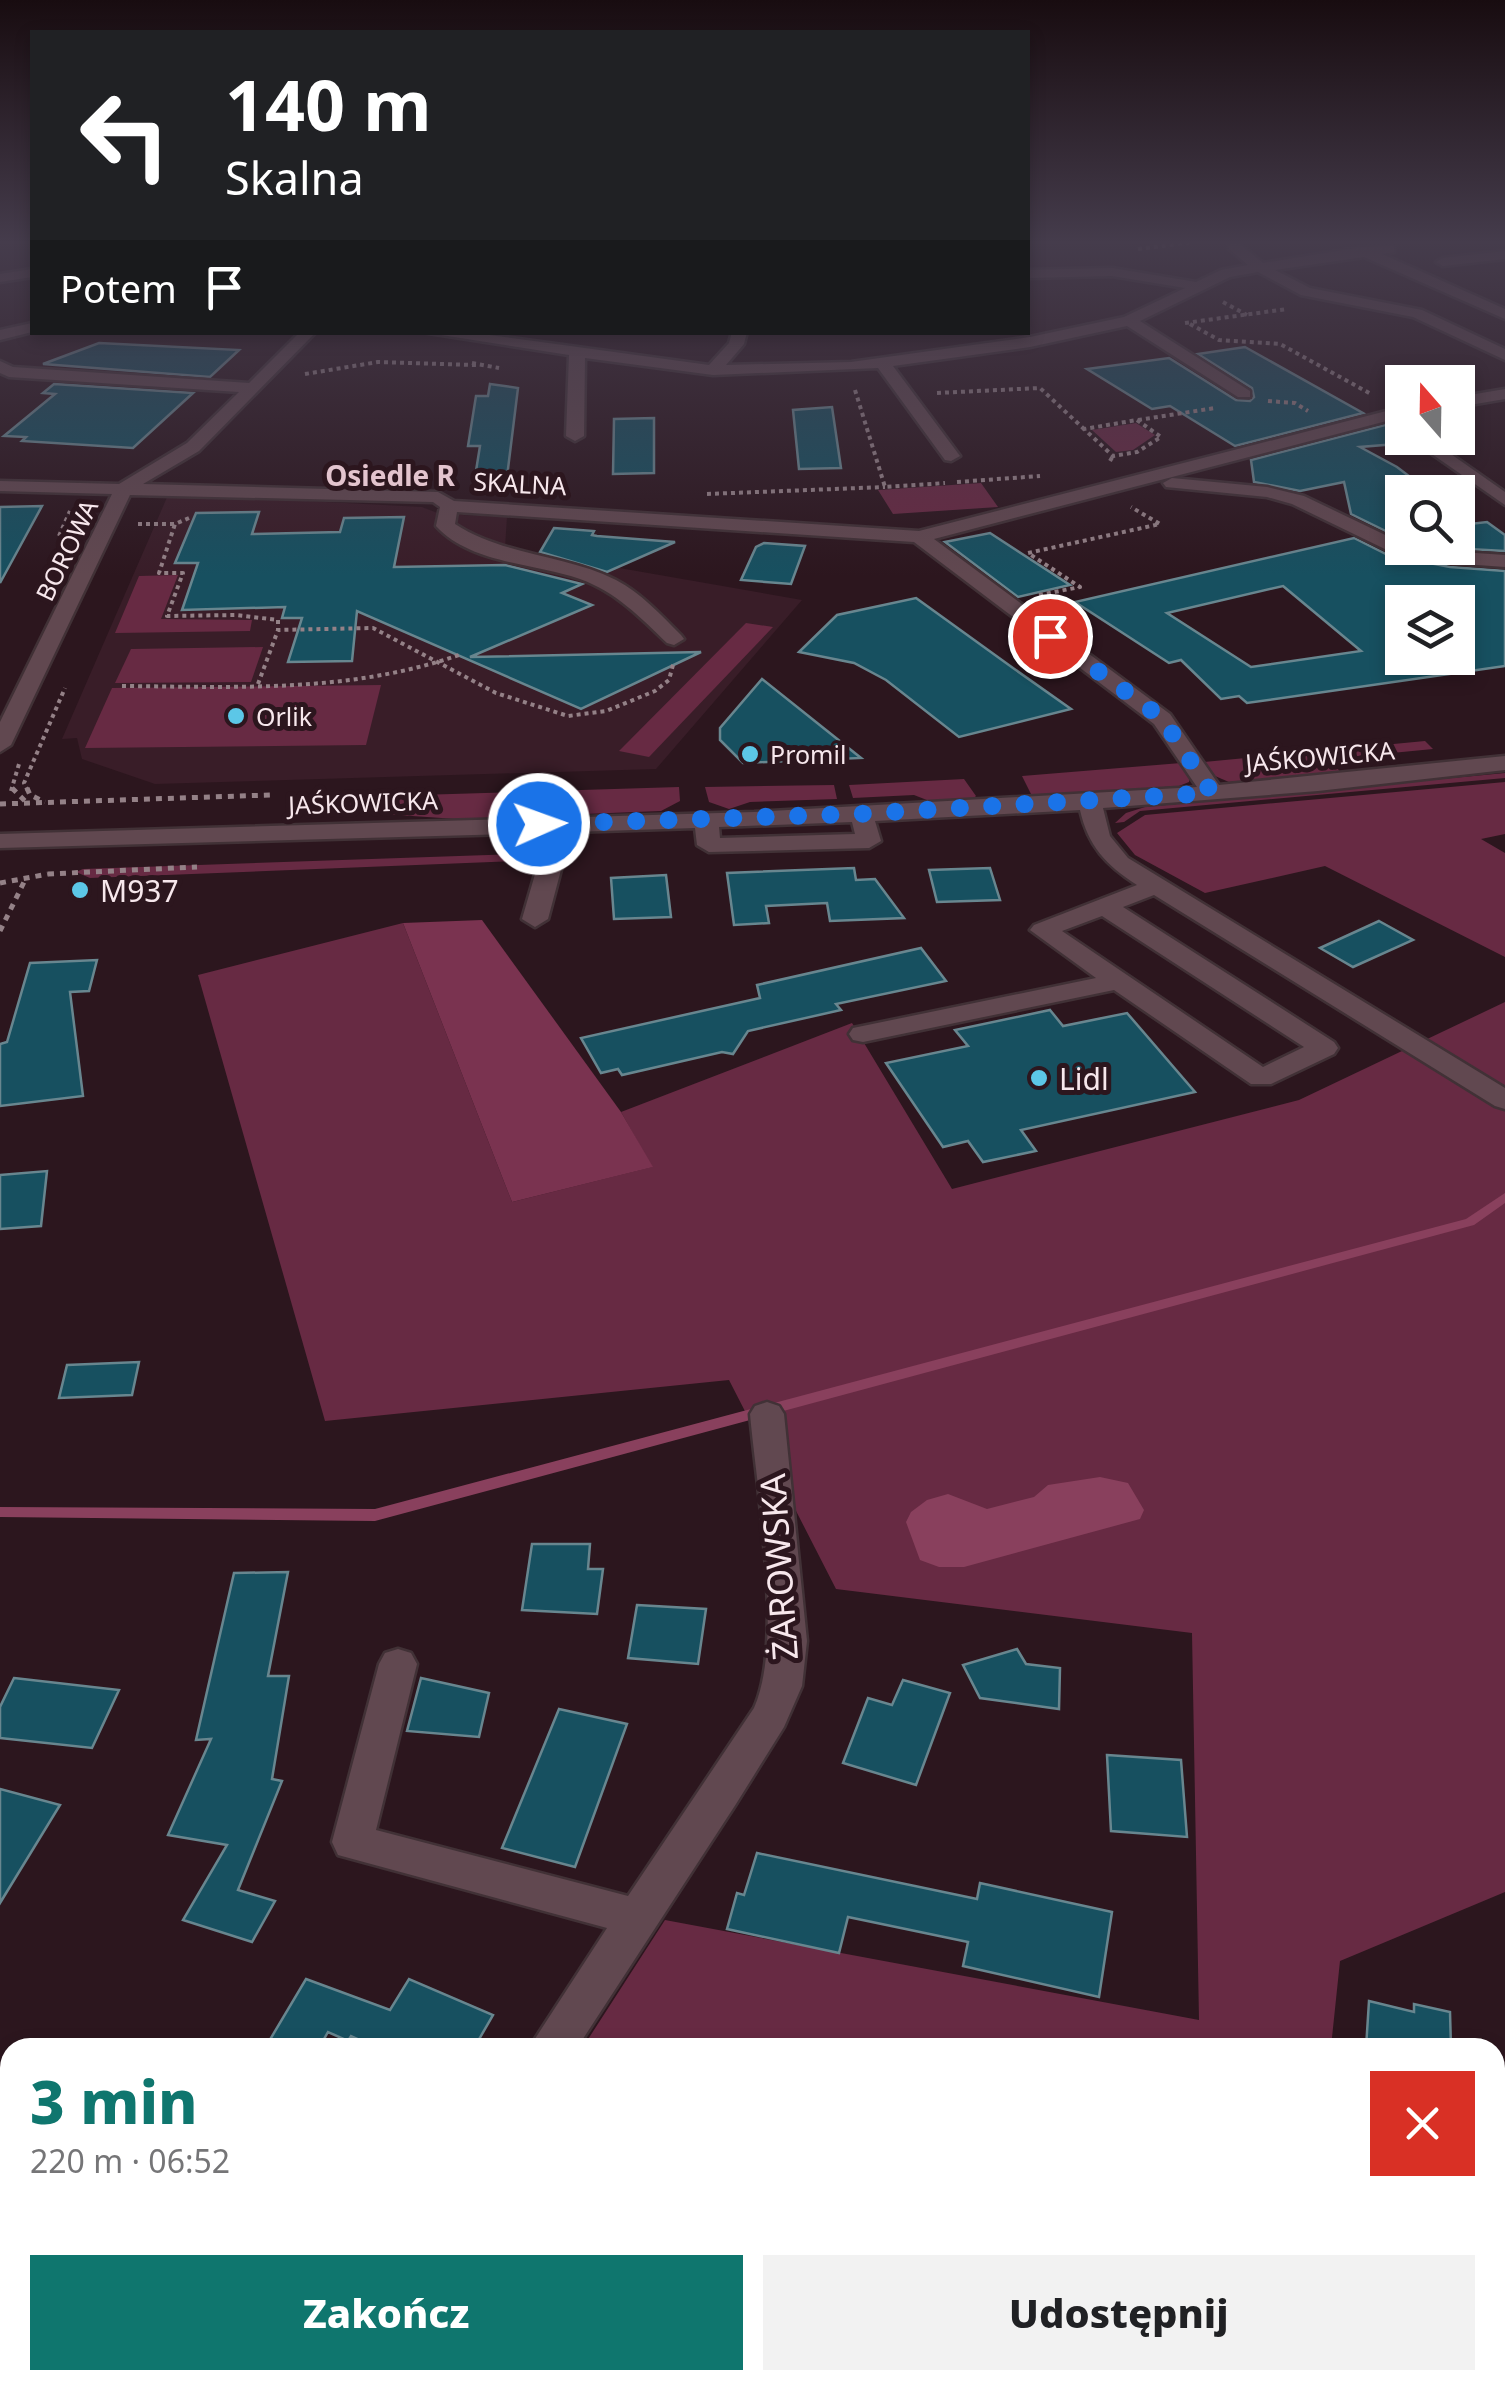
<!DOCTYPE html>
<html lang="pl">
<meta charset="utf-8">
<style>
:root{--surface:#fff;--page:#f2f2f2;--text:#202124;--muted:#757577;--accent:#0f766e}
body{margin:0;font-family:"Noto Sans",sans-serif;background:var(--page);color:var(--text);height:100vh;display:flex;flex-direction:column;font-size:38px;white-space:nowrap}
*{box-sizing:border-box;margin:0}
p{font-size:32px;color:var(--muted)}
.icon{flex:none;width:55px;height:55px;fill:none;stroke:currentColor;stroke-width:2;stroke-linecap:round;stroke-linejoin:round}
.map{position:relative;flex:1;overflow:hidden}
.drawer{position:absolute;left:0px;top:2038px;width:1505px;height:352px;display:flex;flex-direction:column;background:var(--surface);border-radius:30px 30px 0 0;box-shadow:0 5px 15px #0003}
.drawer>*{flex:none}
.guide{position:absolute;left:30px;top:30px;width:1000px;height:305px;border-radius:0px;box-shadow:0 5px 15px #0003;background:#202124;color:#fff;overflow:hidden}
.needle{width:65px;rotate:340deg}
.fabs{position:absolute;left:1385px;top:365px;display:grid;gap:20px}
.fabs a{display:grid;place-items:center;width:90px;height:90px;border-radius:0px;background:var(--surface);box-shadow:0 5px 15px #0003;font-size:50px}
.pin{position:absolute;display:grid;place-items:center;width:85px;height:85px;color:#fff;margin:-42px;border:5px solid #fff;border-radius:50%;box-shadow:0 2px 10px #0007}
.me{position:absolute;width:110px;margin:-55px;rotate:88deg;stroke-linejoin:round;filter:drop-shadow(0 0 8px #0008)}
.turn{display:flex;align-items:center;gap:35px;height:210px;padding:0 30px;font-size:45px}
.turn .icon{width:130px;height:130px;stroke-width:2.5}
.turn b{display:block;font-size:70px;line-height:85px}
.then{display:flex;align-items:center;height:95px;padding:0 30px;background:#0003;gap:20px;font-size:38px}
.round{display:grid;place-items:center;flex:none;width:105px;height:105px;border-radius:0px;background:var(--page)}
.head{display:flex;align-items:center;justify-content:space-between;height:170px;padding:0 30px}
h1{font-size:60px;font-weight:800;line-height:75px;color:var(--accent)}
.action{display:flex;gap:20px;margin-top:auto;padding:20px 30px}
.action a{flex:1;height:115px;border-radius:0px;background:var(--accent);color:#fff;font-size:40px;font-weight:800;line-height:115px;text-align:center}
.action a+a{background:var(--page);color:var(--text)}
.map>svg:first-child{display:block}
.built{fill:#391d28}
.green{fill:#672a43}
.forest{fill:#7a3350}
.water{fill:#89405d}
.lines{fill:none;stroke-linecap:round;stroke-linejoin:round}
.stream{fill:#89405d;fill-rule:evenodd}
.building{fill:#175060;stroke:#68868f;stroke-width:2.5;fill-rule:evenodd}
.minor-casing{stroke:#413136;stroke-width:5}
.path-far1{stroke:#948187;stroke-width:4;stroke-dasharray:4 4;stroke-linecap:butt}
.path{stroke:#948187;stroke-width:5;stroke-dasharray:6 6;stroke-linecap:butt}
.minor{fill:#614850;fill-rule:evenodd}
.route{stroke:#1a73e8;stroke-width:18;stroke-dasharray:0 32.4}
.poi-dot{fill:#5cc7e7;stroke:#2c161e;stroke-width:4}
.labels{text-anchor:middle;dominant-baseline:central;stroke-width:10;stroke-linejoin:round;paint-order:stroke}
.far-street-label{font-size:25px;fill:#f7e7ec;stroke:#2c161e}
.far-poi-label{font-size:25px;fill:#f7e7ec;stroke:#2c161e;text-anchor:start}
.far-neighbourhood-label{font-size:28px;font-weight:bold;fill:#e3c4ce;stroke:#2c161e}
.poi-label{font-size:30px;fill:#f7e7ec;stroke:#2c161e;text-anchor:start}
.near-street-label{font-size:35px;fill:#f7e7ec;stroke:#2c161e}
</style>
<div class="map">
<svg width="1505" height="2389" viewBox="0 0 1505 2389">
<rect width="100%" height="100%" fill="#2c161e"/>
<path class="built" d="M173,494L422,507L440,514L507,517L505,548L802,600L656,769L155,784L82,759L77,738L62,739L168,495Z"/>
<g class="green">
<path d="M1136,423L1155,435L1133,450L1116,452L1092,430Z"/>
<path d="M981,483L998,507L893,514L878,490Z"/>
<path d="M178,575L161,619L252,620L250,631L115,633L139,576Z"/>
<path d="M746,623L773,627L649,757L619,751Z"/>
<path d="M263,647L251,682L115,683L131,649Z"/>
<path d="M381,685L366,745L85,748L112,688Z"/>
<path d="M1425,741L1433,749L1330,759L1341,773L1229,782L1215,776L1204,762Z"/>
<path d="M1181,763L1190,777L1189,782L1179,786L1032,796L1022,776Z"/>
<path d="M1505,773V778L1140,811L1124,822L1115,823L1126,813L1145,807Z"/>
<path d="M964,779L976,796L973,799L932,802L914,795L853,798L849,785Z"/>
<path d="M1505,782V834L1481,839L1505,853V957L1325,866L1205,893L1135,855L1117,833L1145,815Z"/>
<path d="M834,785L837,799L750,802L729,809L709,802L705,787Z"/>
<path d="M679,787L680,801L661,811L456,819L383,814V809L349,810L352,797Z"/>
<path d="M517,854L519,861L90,878L76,872L83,869Z"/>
<path d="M403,923L512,1202L652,1167L621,1112L852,1023L952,1189L1299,1100L1505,1002V1892L1340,1961L1331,2047H583L665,1920L1199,2020L1192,1633L836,1589L729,1380L325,1421L198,975Z"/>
<path d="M370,2380H1298L1297,2389H364Z"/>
</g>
<path class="forest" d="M482,920L621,1112L653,1167L512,1202L403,923Z"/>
<path class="water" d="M1100,1477L1128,1483L1144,1510L1140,1519L964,1567H939L920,1560L906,1522L911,1512L927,1500L948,1494L987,1509L1034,1497L1048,1485Z"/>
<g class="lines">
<path class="stream" d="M1505,1193V1203L1474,1225L375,1521L0,1517V1507L375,1509L1466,1219Z"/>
</g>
<g class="building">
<path d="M99,343L239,350L210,377L43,364Z"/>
<path d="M1245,347L1363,413L1235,446L1170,406L1152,409L1087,369L1169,358L1236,400L1250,401L1254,397L1252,388L1198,354Z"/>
<path d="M54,384L193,393L133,448L22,441L26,437L4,436L55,394L43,393Z"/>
<path d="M490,384L518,388L507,477H475L480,446H468L476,396H488Z"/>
<path d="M832,407L841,468L799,469L793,410Z"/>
<path d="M654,418V473L613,474L614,419Z"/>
<path d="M1385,425L1409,443L1360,447L1397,467L1430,492H1402V539L1351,514L1344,482L1300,491L1254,482L1251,460Z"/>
<path d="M42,506L0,583V507Z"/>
<path d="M259,512L252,534L340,532L344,518L404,517L394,567L505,565L582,584L562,593L592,605L470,657L701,652L581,709L357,611L352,661L288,662L302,618H282L285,607L182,610L198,563H175L196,513Z"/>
<path d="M1458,514L1470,524L1487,522L1505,535V551L1450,548H1458Z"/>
<path d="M554,528L594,531L592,535L597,536L675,542L607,572L540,552Z"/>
<path d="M990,533L1070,585L1018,597L945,542Z"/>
<path d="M1354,538L1388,555L1450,567L1505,571V666L1247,703L1239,696L1221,699L1181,660L1169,663L1075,602ZM1283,586L1361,651L1251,667L1167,613ZM1402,602H1458V658H1402Z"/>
<path d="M764,543L805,546L791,584L741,580L756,547Z"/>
<path d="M916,598L1013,668L1071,709L959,737L886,680L854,663L799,652L837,615Z"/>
<path d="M762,679L861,758L743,763L720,740V728Z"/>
<path d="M854,868L856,880L875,879L904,918L830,921L827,903L766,906L769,923L734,925L727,873Z"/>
<path d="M990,868L1000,900L937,902L929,870Z"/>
<path d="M666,875L671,917L614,919L611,878Z"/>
<path d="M1379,921L1413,940L1353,967L1320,948Z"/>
<path d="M921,948L946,981L836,1004L841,1010L748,1031L733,1054L722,1052L622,1075L618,1069L601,1073L581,1038L760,998L757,985Z"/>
<path d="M97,960L89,991L70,992L83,1096L0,1106V1044L7,1042L30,963Z"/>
<path d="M1050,1010L1063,1026L1127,1013L1195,1092L1021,1130L1036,1151L983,1162L968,1141L943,1147L886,1063L968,1046L955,1030Z"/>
<path d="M47,1171L41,1226L0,1229V1175Z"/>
<path d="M139,1362L132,1395L59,1398L67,1365Z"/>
<path d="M532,1544H590L588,1569H603L597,1614L522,1610Z"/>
<path d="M288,1572L268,1676H289L272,1779L282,1781L238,1890L275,1901L252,1942L183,1920L227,1845L168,1835L211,1739L196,1740L234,1573Z"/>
<path d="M637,1605L706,1609L698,1664L628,1658Z"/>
<path d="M1017,1649L1026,1664L1060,1668L1059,1709L980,1698L963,1665Z"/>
<path d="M14,1678L119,1690L92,1748L0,1738V1707Z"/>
<path d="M421,1678L489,1693L479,1737L407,1731Z"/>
<path d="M903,1680L950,1693L916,1785L843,1763L868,1698L892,1705Z"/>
<path d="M559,1709L627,1724L575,1867L502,1848Z"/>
<path d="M1107,1755L1181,1760L1187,1837L1111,1831Z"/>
<path d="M0,1789L60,1805L0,1903Z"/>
<path d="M757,1853L977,1899L980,1883L1112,1912L1099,1997L963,1966L968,1942L848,1917L839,1953L727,1929L737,1893L744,1895Z"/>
<path d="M306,1979L390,2010L409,1979L493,2015L474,2048H377L351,2036L348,2041L328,2032L319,2048H265Z"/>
<path d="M1369,2001L1414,2012V2004L1450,2012L1451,2048H1366Z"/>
</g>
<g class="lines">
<defs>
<g id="minor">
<path d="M1228,241H1242L1241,245L1263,263L1363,247L1394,246V252L1382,254L1505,309V319L1364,257L1275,270L1310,288L1422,310L1505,349V360L1413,317L1301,295L1258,272L1230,277L1140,321L1250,391V397H1238L1127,326L1030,347L893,366L960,456L951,461L945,460L878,368L713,375L585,358L584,436L575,441L566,436L569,355L422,332H467L709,365L729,343L732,332H747L744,344L726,365L851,362L1030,337L1124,317L1185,288L1112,276L1028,278V270L1112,268L1196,282L1221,270L1248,265L1229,249Z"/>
<path d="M1505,251V259L1443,266L1436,262L1443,258Z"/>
<path d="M32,269V277L0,282V274Z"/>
<path d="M32,323V332L0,340V330Z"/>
<path d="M300,332H316L199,451L143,484L438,492L454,501L919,531L1402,407V417L934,539L1170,714L1219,785L1505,756V770L1318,791L1103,808L1110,836L1128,858L1505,1088V1109L1495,1106L1154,895L1123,907L1334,1042L1338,1048L1334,1054L1271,1084H1251L1114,990L863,1042L853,1040L849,1034L853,1028L1096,978L1030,930L1034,925L1137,885C1106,865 1088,846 1080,810L875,821L881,841L869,848L709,852L697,845L695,828L571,832L548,919L535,927L522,919L547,833L0,848V834L754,812L1197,787L1154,724L914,542L457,512L455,524C504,556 564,554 616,580C641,593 661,615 681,635L684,639L674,645L667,643C640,617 616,592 580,579C534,563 471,564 436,526L440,507L433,502L130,495L11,745L0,752V722L112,494L0,491V481L119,484L187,443L239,392L9,377L0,373V361L13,367L249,383ZM852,822L855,834L720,838L719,827ZM1102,916L1304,1047L1263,1067L1062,931Z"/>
<path d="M1505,389V399L1458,407V397Z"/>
<path d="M1409,438H1428L1505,492V505Z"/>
<path d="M1172,478L1267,487L1304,496L1402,543V548L1505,555V567L1450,563L1389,551L1292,504L1267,497L1166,487L1163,483Z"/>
<path d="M767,1402L779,1406L784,1414L807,1641L802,1686L784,1727L736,1804L577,2048H529L607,1928L338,1855L332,1842L379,1664L385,1653L398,1649L411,1653L417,1664L376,1830L628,1896L754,1708C784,1641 757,1492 750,1414L755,1406Z"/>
<path d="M298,2380H350L346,2389H294Z"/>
</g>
</defs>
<use href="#minor" class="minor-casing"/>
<g class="path-far1">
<path d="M1138,249L1200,241"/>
<path d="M1223,302L1247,315"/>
<path d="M1185,323L1287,309"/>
<path d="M1190,324L1219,340L1280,344L1371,394"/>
<path d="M472,363L499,368"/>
<path d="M305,374L378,362L476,365"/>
<path d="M855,390L885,487L945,483"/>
<path d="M937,393L1040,388L1084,429"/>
<path d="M1268,401L1295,403L1308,411"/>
<path d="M1137,420L1161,437L1137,452L1113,456L1084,429Z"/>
<path d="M1138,420L1215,408"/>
<path d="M1110,461L1113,456"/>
<path d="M957,482L1040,476"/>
<path d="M707,494L885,487"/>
<path d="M189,518L175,524L159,573H183L167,616L236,615L278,620V630"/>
<path d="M138,524H175"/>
<path d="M59,536L70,511"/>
<path d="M1039,595L1080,587L1028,553L1160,524L1131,507"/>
<path d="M258,684L278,630L373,628L496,693L568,716L606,711L655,691L669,680L674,661"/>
<path d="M122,686C237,687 349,693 459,655"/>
<path d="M11,791L19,764"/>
<path d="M28,791L24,783L65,688"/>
</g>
<g class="path">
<path d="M12,788L26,802"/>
<path d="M27,788L30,795L45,802"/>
<path d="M0,804L270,795"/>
<path d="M48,874L197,867"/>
<path d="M0,883L48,874"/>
<path d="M0,931L25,880"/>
</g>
<use href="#minor" class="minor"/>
</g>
<linearGradient id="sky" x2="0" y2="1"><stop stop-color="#180c10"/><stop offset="0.42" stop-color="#453c4c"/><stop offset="1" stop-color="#453c4c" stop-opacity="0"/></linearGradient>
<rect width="1505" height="576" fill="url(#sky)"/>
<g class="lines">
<path class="route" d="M539,824L857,814L1212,793L1162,718L1050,636"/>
</g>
<g class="poi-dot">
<circle cx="236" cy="716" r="10"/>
<circle cx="750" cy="754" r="10"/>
<circle cx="80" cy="890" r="10"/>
<circle cx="1039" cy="1078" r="10"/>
</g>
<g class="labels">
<g class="far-street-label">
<text transform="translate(520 483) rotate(3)">SKALNA</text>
<text transform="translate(66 550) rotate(-64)">BOROWA</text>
<text transform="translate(1320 756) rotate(-5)">JAŚKOWICKA</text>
<text transform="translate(363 802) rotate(-2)">JAŚKOWICKA</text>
</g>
<g class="far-poi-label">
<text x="256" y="716">Orlik</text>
<text x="770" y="754">Promil</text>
</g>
<g class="far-neighbourhood-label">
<text x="390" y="475">Osiedle R</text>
</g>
<g class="poi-label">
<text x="100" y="890">M937</text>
<text x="1059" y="1078">Lidl</text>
</g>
<g class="near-street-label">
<text transform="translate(778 1567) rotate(-94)">ŻAROWSKA</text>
</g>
</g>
</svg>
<div class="fabs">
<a><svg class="needle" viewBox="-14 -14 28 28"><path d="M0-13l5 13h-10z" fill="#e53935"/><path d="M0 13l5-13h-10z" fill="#757577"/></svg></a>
<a><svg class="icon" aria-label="search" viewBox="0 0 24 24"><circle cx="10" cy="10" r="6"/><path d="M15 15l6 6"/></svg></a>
<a><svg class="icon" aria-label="layers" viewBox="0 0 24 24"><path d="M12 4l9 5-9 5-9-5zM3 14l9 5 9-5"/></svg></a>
</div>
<div class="pin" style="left:1050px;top:636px;background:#d93025"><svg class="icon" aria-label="arrive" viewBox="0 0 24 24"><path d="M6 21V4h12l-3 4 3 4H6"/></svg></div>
<svg class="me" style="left:539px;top:824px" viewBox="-20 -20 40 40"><circle r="17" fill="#1a73e8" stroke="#fff" stroke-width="3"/><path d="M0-11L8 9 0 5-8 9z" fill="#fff"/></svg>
<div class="guide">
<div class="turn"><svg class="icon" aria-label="left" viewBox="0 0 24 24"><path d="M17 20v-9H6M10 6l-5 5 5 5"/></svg><div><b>140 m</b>Skalna</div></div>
<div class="then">Potem<svg class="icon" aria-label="arrive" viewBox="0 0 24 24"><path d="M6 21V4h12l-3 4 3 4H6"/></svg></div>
</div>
<section class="drawer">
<div class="head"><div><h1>3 min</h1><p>220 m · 06:52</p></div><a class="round" style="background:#d93025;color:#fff"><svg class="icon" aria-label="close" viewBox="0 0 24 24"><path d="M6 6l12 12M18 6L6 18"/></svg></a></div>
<div class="action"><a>Zakończ</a><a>Udostępnij</a></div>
</section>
</div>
